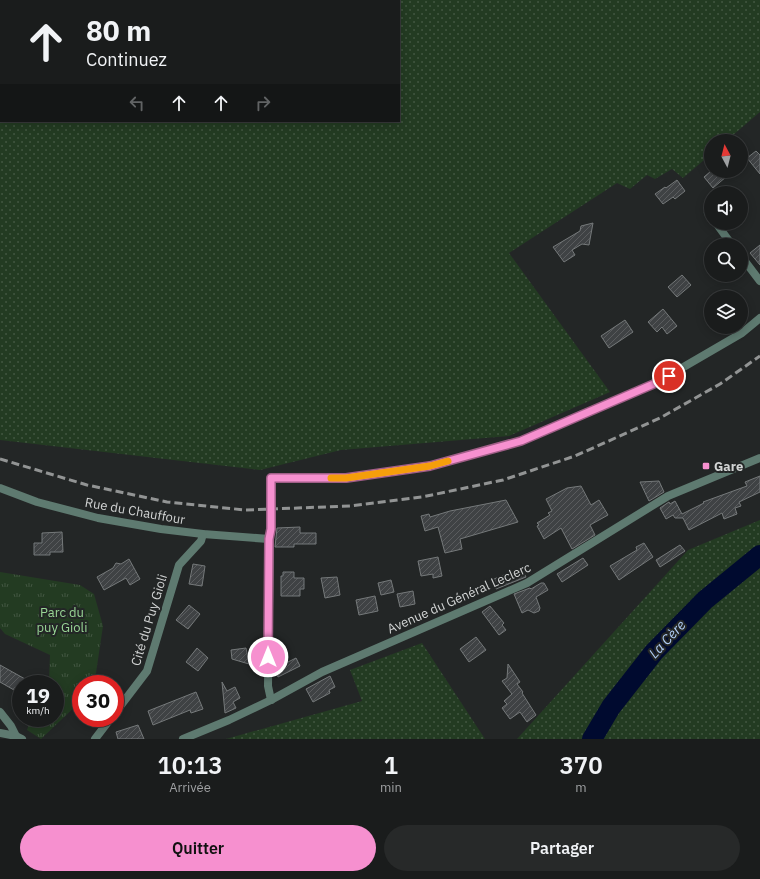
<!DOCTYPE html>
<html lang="fr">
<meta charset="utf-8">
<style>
:root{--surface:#1a1c1c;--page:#272929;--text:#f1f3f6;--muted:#9fa1a3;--line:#383a3b;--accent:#f690cf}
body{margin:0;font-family:"IBM Plex Sans",sans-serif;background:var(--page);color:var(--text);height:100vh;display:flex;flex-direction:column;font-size:15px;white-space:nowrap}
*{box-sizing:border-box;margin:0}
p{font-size:13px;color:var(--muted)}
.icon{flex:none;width:22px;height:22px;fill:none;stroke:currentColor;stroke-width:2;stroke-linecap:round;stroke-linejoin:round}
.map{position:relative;height:739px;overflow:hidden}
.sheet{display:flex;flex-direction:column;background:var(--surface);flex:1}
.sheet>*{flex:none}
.banner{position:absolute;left:0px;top:0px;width:400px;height:122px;box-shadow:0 2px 10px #0003,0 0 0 1px var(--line);background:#1a1c1c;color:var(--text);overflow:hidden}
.needle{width:26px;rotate:353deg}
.buttons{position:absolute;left:704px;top:134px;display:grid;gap:8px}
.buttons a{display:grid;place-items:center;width:44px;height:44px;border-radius:50%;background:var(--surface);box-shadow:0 2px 10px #0003,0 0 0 1px var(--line);font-size:20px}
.speed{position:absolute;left:12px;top:675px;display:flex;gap:8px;font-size:20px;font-weight:700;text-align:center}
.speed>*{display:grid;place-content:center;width:52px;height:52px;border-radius:50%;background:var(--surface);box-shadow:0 2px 10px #0003,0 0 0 1px var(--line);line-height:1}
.speed small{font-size:10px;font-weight:400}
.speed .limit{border:6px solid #d22;background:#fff;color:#111}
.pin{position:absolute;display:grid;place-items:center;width:34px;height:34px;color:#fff;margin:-17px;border:2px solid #fff;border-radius:50%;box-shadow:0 1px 4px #0007}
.me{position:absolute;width:44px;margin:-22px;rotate:0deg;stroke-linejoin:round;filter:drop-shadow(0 0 3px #0008)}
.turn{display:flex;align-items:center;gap:14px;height:84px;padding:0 20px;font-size:18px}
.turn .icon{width:52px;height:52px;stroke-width:2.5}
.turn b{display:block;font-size:28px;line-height:34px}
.lanes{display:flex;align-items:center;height:38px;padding:0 20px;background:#0003;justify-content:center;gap:20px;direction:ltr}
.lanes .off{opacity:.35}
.eta{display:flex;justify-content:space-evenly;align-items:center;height:68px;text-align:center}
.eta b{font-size:24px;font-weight:600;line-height:28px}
.button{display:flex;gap:8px;margin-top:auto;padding:8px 20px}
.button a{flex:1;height:46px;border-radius:24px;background:var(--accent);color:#111;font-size:16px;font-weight:600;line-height:46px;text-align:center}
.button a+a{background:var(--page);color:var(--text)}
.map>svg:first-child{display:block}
.grass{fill:url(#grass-dots);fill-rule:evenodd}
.park{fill:url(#park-tufts)}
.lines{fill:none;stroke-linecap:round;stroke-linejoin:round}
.river{stroke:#000a2f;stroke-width:20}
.building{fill:url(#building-hatch);stroke:#75797a}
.minor{stroke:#5e7a70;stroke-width:8}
.tertiary{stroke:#5e7a70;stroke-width:8}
.rail{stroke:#929494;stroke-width:3;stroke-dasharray:8 4;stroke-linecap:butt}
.minor-bridge{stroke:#5e7a70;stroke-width:8}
.route-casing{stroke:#a05e87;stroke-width:10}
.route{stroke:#f690cf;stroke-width:7}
.slow{stroke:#f59e0b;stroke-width:7}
.poi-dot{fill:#f690cf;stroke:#232626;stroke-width:1.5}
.labels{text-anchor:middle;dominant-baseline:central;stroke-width:4;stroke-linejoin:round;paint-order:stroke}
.poi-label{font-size:13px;font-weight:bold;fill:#d2d4d4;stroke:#232626;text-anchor:start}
.street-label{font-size:13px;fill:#d2d4d4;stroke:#232626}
.park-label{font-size:13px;fill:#99d696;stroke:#232626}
.water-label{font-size:14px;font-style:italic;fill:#b0cdf5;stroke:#232626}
</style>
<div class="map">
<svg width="760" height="739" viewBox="0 0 760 739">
<defs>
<pattern id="grass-dots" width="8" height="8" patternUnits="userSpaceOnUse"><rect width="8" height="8" fill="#233b22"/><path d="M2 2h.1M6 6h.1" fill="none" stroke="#425641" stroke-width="1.8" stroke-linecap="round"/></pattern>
<pattern id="park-tufts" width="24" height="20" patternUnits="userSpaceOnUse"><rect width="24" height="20" fill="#233b22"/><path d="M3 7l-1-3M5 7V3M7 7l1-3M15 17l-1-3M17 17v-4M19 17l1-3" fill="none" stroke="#425641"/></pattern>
<pattern id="building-hatch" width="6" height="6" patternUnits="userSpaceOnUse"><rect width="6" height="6" fill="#3f4244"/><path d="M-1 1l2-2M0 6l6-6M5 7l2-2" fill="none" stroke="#5a5c5e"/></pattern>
</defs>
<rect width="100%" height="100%" fill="#232626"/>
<g class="grass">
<path d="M0,0H760V112L726,141H711V154L683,178L672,169L655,179L647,175L630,189L617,183L509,253L610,392L509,436L341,450L260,470L0,440ZM1,1H399V121H1Z"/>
<path d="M760,520V739H517L688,550Z"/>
<path d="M422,643L485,739H226L362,701L350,670Z"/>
</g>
<path class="park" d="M0,572L80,585L94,594L103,626L96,673L91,684H81V701L41,739L27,730L31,718H55V684H47L49,679L50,655L5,634L0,628Z"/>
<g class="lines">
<path class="river" d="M592,739L611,707L654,652L705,600L760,555"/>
</g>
<g class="building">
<path d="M756,151L760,155V174L747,158Z"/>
<path d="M711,171H733L713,188L704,177Z"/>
<path d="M677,180L685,191L675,199L673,197L663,204L655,194L665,187L666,188Z"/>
<path d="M593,223L589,245L582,244L572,250L575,255L564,262L553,247L580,231L581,226Z"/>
<path d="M760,245V265L750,253Z"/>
<path d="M682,275L691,285L677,297L668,287Z"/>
<path d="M663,309L677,326L667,334L662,327L657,332L648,322Z"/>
<path d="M625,320L633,332L609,348L601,336Z"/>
<path d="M760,476V492L739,502L741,506L735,508L737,514L724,519L722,513L689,530L683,518H675L673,515L666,519L660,508L669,502L670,504L675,501L682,514L704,503L703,502L747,486L745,482Z"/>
<path d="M659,481L664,492L649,501L640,482Z"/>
<path d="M581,486L591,505L599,500L608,515L590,525L595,535L572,549L561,528L544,539L537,526L539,525L537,523L550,515L548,513L552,511L546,499L567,488Z"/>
<path d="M506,500L518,522L460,539L462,549L445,553L438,527L425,531L421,516L429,514L430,517L450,511Z"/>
<path d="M300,527V533H316V544H294V547H275L277,528Z"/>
<path d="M62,532L63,552H50V555H34V543H42V533Z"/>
<path d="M644,543L653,557L619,580L610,566L637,550L636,547Z"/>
<path d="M680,545L685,551L660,567L656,560Z"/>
<path d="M438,557L442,576L433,578V574L421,576L418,561Z"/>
<path d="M583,558L588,565L562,582L557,574Z"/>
<path d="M129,559L140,579L130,585L126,578L104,590L97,577L113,568L116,563L121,564Z"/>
<path d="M193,564L205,566L202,586L189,584Z"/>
<path d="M521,568L526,577L496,589L494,584V579Z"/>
<path d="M283,572H294V578H304V589H300V596H281V576H283Z"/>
<path d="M337,577L340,595L325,598L321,578Z"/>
<path d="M391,580L394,592L381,595L378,583Z"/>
<path d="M541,583H544L548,590L536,597L540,608L539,611L534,613L528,610L522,613L514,594L530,588L531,589Z"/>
<path d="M413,591L415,604L400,607L397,594Z"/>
<path d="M375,596L378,611L359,615L356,600Z"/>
<path d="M189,605L200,614L188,629L176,620Z"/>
<path d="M490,606L504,623L502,625L506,630L499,635L482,612Z"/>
<path d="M476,637L486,650L469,662L460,649Z"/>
<path d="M197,648L208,658L198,671L186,662Z"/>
<path d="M246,648L249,664L232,659L231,650Z"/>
<path d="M296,658L300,666L278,677L274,669Z"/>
<path d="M508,664L520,682L517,684L523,692L522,693L536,715L527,722L520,712L510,719L502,708L507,704L504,701L512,694L502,681L507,678Z"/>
<path d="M0,665L34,684H21V694L0,682Z"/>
<path d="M330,676L335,687L329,690L330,693L313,702L306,689Z"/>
<path d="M222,682L227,691L235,687L240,698L233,702L236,708L225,713Z"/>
<path d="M196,692L203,709L191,713L190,710L153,725L148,711Z"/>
<path d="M138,725L144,739H118L116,732Z"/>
</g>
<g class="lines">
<g class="minor">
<path d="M708,213L711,217"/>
<path d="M716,223L732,245"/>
<path d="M741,256L760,281"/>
<path d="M272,487L271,478H346L430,466L521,441L656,383L742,333L760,318"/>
<path d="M0,488L37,502L98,518L161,529L203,534L269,539"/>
<path d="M270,535L268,686L271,700"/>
<path d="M0,712L11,726L16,736"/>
<path d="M115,713L147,671L179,565L201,541L203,534"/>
<path d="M0,733L16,736L22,739"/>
<path d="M95,739L111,718"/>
</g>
<path class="tertiary" d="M183,739L229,720L271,700L322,672L527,583L668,496L760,458"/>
<path class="rail" d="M0,459L87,485L167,502L245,510L350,506L422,497L503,480L575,456L660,418L720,384L760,356"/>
<path class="minor-bridge" d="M271,529L272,487"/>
</g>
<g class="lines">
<defs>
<path id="route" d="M268,657L269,539L271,529V478H346L430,466L521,441L656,383L669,376"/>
</defs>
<use href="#route" class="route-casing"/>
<use href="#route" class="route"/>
<path class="slow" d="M331,478H346L430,466L448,461"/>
</g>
<rect class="poi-dot" x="702" y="462" width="8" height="8" rx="2"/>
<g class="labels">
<g class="poi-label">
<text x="714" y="466">Gare</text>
</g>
<g class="street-label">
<text transform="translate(135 511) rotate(10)">Rue du Chauffour</text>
<text transform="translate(459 598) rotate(-24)">Avenue du Général Leclerc</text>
<text transform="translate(149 620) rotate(-73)">Cité du Puy Gioli</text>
</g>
<g class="park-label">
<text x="62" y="612">Parc du<tspan x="62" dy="15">puy Gioli</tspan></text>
</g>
<g class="water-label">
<text transform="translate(667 639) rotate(-47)">La Cère</text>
</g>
</g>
</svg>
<div class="buttons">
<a><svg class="needle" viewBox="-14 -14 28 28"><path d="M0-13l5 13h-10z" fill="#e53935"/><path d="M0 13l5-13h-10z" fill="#9fa1a3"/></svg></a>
<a><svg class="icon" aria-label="sound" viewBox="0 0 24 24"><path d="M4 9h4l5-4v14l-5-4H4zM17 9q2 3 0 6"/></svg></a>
<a><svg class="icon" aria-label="search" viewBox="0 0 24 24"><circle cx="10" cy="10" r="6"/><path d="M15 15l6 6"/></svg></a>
<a><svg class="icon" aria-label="layers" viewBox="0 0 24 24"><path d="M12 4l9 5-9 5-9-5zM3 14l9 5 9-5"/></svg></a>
</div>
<div class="speed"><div>19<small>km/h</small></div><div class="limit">30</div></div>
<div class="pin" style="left:669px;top:376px;background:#d93025"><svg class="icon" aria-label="arrive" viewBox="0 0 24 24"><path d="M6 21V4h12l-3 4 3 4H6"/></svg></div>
<svg class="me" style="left:268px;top:657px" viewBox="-20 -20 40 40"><circle r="17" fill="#f690cf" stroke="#fff" stroke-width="3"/><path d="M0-11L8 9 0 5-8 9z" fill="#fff"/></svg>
<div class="banner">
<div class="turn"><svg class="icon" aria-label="ahead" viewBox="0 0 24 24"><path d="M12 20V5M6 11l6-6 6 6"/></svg><div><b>80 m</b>Continuez</div></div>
<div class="lanes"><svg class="icon off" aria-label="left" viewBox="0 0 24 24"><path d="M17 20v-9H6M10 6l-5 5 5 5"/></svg><svg class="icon" aria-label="ahead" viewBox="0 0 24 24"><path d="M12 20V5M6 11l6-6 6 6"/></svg><svg class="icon" aria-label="ahead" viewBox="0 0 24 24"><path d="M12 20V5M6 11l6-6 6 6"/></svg><svg class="icon off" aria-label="right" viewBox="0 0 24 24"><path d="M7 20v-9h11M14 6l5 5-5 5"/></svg></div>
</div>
</div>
<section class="sheet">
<div class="eta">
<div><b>10:13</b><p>Arrivée</p></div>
<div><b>1</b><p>min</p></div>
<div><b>370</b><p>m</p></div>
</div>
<div class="button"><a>Quitter</a><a>Partager</a></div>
</section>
